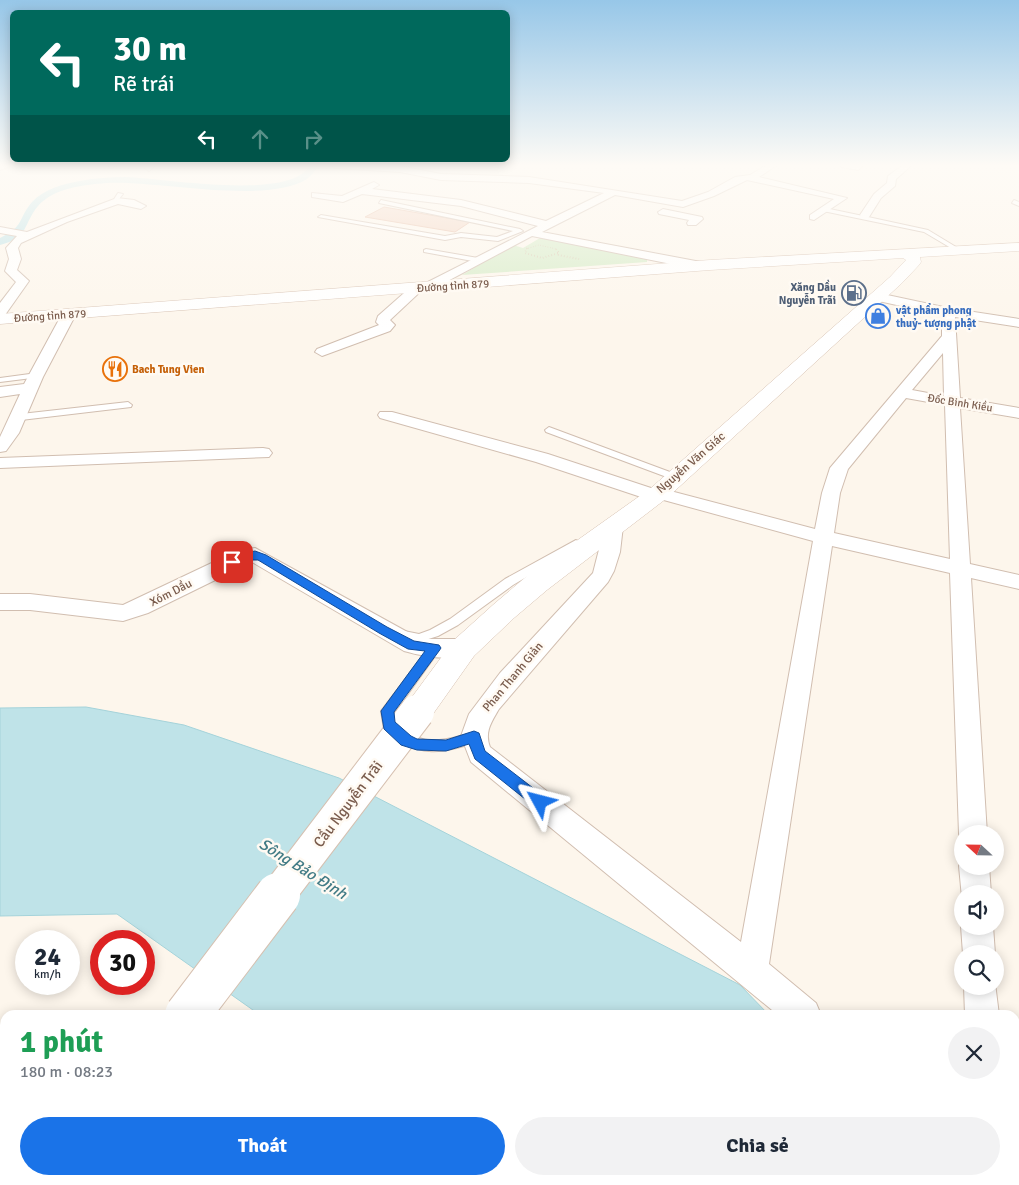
<!DOCTYPE html>
<html lang="vi">
<meta charset="utf-8">
<style>
:root{--surface:#fff;--page:#f2f2f3;--text:#1f2937;--muted:#747a83;--accent:#1a73e8}
body{margin:0;font-family:Signika,sans-serif;background:var(--page);color:var(--text);height:100vh;display:flex;flex-direction:column;font-size:19px;white-space:nowrap}
*{box-sizing:border-box;margin:0}
p{font-size:16px;color:var(--muted)}
.icon{flex:none;width:28px;height:28px;fill:none;stroke:currentColor;stroke-width:2;stroke-linecap:round;stroke-linejoin:round}
.map{position:relative;flex:1;overflow:hidden}
.details{position:absolute;left:0px;top:1010px;width:1020px;height:175px;display:flex;flex-direction:column;background:var(--surface);border-radius:15px 15px 0 0;box-shadow:0 2px 12px #0003}
.details>*{flex:none}
.top-card{position:absolute;left:10px;top:10px;width:500px;height:152px;border-radius:8px;box-shadow:0 2px 12px #0003;background:#00695c;color:#fff;overflow:hidden}
.needle{width:32px;rotate:292deg}
.fabs{position:absolute;left:954px;top:825px;display:grid;gap:10px}
.fabs a{display:grid;place-items:center;width:50px;height:50px;border-radius:50%;background:var(--surface);box-shadow:0 2px 12px #0003;font-size:25px}
.speed{position:absolute;left:15px;top:930px;display:flex;gap:10px;font-size:25px;font-weight:700;text-align:center}
.speed>*{display:grid;place-content:center;width:65px;height:65px;border-radius:50%;background:var(--surface);box-shadow:0 2px 12px #0003;line-height:1}
.speed small{font-size:12px;font-weight:400}
.speed .limit{border:8px solid #d22;background:#fff;color:#111}
.pin{position:absolute;display:grid;place-items:center;width:42px;height:42px;color:#fff;margin:-21px;border-radius:10px;box-shadow:0 2px 8px #0006}
.me{position:absolute;width:55px;margin:-28px;rotate:308deg;stroke-linejoin:round;filter:drop-shadow(0 0 4px #0008)}
.turn{display:flex;align-items:center;gap:18px;height:105px;padding:0 20px;font-size:22px}
.turn .icon{width:65px;height:65px;stroke-width:2.5}
.turn b{display:block;font-size:35px;line-height:42px}
.lanes{display:flex;align-items:center;height:48px;padding:0 20px;background:#0003;justify-content:center;gap:25px;direction:ltr}
.lanes .off{opacity:.35}
.round{display:grid;place-items:center;flex:none;width:52px;height:52px;border-radius:26px;background:var(--page)}
.headline{display:flex;align-items:center;justify-content:space-between;height:85px;padding:0 20px}
h1{font-size:30px;font-weight:700;line-height:38px;color:#1e9e55}
.primary-button{display:flex;gap:10px;margin-top:auto;padding:10px 20px}
.primary-button a{flex:1;height:58px;border-radius:30px;background:var(--accent);color:#fff;font-size:20px;font-weight:700;line-height:58px;text-align:center}
.primary-button a+a{background:var(--page);color:var(--text)}
.map>svg:first-child{display:block}
.green{fill:#d8ecc9}
.water{fill:#bfe3e8;stroke:#a5d3da}
.lines{fill:none;stroke-linecap:round;stroke-linejoin:round}
.canal{fill:#bfe3e8;fill-rule:evenodd}
.building{fill:#f3d5c3;stroke:#e6bba3}
.service-casing{stroke:#d1beb0;stroke-width:2}
.minor-casing{stroke:#d1beb0;stroke-width:2}
.tertiary-casing{stroke:#d1beb0;stroke-width:1}
.secondary-casing{stroke:#d6c0b0;stroke-width:1}
.path-far1{stroke:#d9b8a5;stroke-width:1;stroke-dasharray:0.5 2;stroke-linecap:butt}
.path{stroke:#d9b8a5;stroke-width:2;stroke-dasharray:0.5 2.5;stroke-linecap:butt}
.service{fill:#fff;fill-rule:evenodd}
.minor{fill:#fff;fill-rule:evenodd}
.tertiary{fill:#fff;fill-rule:evenodd}
.secondary{fill:#fff;fill-rule:evenodd}
.secondary-bridge-far1-casing{stroke:#d6c0b0;stroke-width:36;stroke-linecap:butt}
.secondary-bridge-casing{stroke:#d6c0b0;stroke-width:46;stroke-linecap:butt}
.secondary-bridge-far1{stroke:#fff;stroke-width:34}
.secondary-bridge{stroke:#fff;stroke-width:44}
.route{fill:#1a73e8;stroke:#114b97}
.labels{text-anchor:middle;dominant-baseline:central;stroke-width:5;stroke-linejoin:round;paint-order:stroke}
.far-street-label{font-size:11px;fill:#7a5c4d;stroke:#fffaf3}
.far-service-label{font-size:11px;font-weight:bold;fill:#4e5e75;stroke:#fffaf3;text-anchor:end}
.far-shop-label{font-size:11px;font-weight:bold;fill:#366cbe;stroke:#fffaf3;text-anchor:start}
.far-food-label{font-size:11px;font-weight:bold;fill:#c56008;stroke:#fffaf3;text-anchor:start}
.street-label{font-size:12px;fill:#7a5c4d;stroke:#fffaf3}
.near-street-label{font-size:15px;fill:#7a5c4d;stroke:#fffaf3}
.near-water-label{font-size:16px;font-style:italic;fill:#437c86;stroke:#fffaf3}
</style>
<div class="map">
<svg width="1019" height="1185" viewBox="0 0 1019 1185">
<rect width="100%" height="100%" fill="#fdf6ec"/>
<path class="green" d="M540,238L647,259V262L462,275L513,245L523,248Z"/>
<g class="water">
<path d="M86,707L184,725L339,778L740,985L769,1015H260L117,914L0,916V708Z"/>
<path d="M460,1180H927L932,1185H464Z"/>
</g>
<g class="lines">
<path class="canal" d="M312,165H320C316,169 312,175 307,179C266,205 156,180 106,183C83,185 54,188 38,206C23,224 29,238 0,245V238C25,226 17,220 32,202C44,189 63,184 80,181C95,178 111,177 126,177C168,179 266,196 300,175C304,173 308,168 312,165Z"/>
</g>
<path class="building" d="M384,207L470,222L455,232L365,217Z"/>
<g class="lines">
<defs>
<g id="service">
<path d="M118,193L123,194L115,204H111Z"/>
<path d="M381,200L520,229L523,231L498,241L461,237L445,240L318,217L321,215L445,236L461,233L497,237L513,231L379,203Z"/>
<path d="M1014,200L1019,202V206L1012,203Z"/>
<path d="M825,208L863,216L865,213L868,217L928,230L961,250L956,251L924,232L823,211Z"/>
<path d="M426,249L478,258L481,260L478,262L424,252V250Z"/>
<path d="M37,373L41,375L40,377L0,382V378Z"/>
<path d="M128,402L132,405L131,407L21,420L17,417L21,414Z"/>
<path d="M549,427L678,475L680,477L678,479H672L546,432L545,430Z"/>
<path d="M576,540L581,543L580,545L513,585L458,625L438,636L419,642L400,638L398,635L400,632L404,631L419,634L430,630L450,619L505,579Z"/>
<path d="M435,643L439,645L441,648L395,712V723C418,742 431,744 460,736C467,734 472,731 479,733L481,737L479,741C439,755 418,758 384,729L381,711L431,645Z"/>
</g>
<g id="minor">
<path d="M0,165H13L0,170Z"/>
<path d="M107,165H117L111,168Z"/>
<path d="M147,165H156L149,171L145,168Z"/>
<path d="M332,165L400,166L441,174L529,177L682,201L708,192L735,177L750,175L767,165H777L759,177L847,198L814,220L810,219V215L834,199L747,180L714,196L683,207L615,195L542,232L701,262L705,264V268L701,270L532,236L429,291H421L390,320L395,325L390,331L322,356L315,352L317,349L379,325L376,322L378,316L412,286H420L538,226L461,206L362,194L343,202L312,197V193L342,196L374,182L379,185L372,189L461,200L546,221L604,193L529,183L441,180L400,172L336,168Z"/>
<path d="M841,165H859L862,167L858,170L842,167Z"/>
<path d="M903,165H912L896,179L895,186L881,198L869,217H861L860,215L874,194L887,183L888,176Z"/>
<path d="M117,198L134,200L146,206L141,209L118,204L67,222L21,243L18,248L21,259L17,270L29,281L5,315L0,316V303L16,282L5,271L9,259L6,248L17,236L0,233V227L27,232Z"/>
<path d="M663,209L702,217L703,219L696,225H688L687,223L689,220L659,214L658,212Z"/>
<path d="M878,293L948,308L1019,319V327L955,317L960,398L1019,408V418L960,408L970,564L1019,575V589L971,578L987,834H962V842L959,834L950,573L832,546L769,964L816,1003L821,1015H778L471,762L461,736L469,714L500,673L593,573L606,522L613,520L620,522L623,526L620,552L614,571L608,582L499,709C492,721 484,732 490,747L741,942L813,541L660,499H647L536,462L380,418L378,415L380,412H392L548,454L654,489L659,488L815,529L822,493L830,468L942,336V315L874,300L872,297L874,294ZM943,353L944,396L912,390ZM906,398L945,405L950,559L834,533L840,493L848,469Z"/>
<path d="M69,310L76,314L43,377L19,433L6,451L0,452V437L20,394L0,397V387L24,384L62,314Z"/>
<path d="M263,448L269,449L272,453L269,457L0,468V458Z"/>
<path d="M255,548L420,639H464L472,642L475,648L472,654C451,661 425,657 404,651L252,562L148,613L123,621L30,610H0V594H30L123,605L237,551Z"/>
<path d="M962,859V866H989L991,894H962V898L959,866Z"/>
<path d="M962,924V926H993L995,954H963L961,926Z"/>
<path d="M995,983L999,1015H965L964,986H995Z"/>
<path d="M1016,1171L1019,1185H979L977,1180H1015Z"/>
</g>
<g id="tertiary">
<rect x="0" y="1026" width="5" height="44"/>
<path d="M201,1180H253L255,1185H203Z"/>
</g>
<g id="secondary">
<path d="M1019,243V251L920,257L921,262L919,265L902,283L667,498L547,590L514,618L474,656L428,721L417,725L406,721L401,712L454,640L494,604L527,576L651,488L890,277L906,260L903,258L710,270L0,324V314L710,260Z"/>
<path d="M39,1180H90L88,1185H37Z"/>
</g>
</defs>
<use href="#service" class="service-casing"/>
<use href="#minor" class="minor-casing"/>
<use href="#tertiary" class="tertiary-casing"/>
<use href="#secondary" class="secondary-casing"/>
<path class="path-far1" d="M526,249L539,245L556,249"/>
<g class="path">
<path d="M527,248L525,253L542,258L559,253L555,248"/>
<path d="M558,255L579,259"/>
</g>
<use href="#service" class="service"/>
<use href="#minor" class="minor"/>
<use href="#tertiary" class="tertiary"/>
<use href="#secondary" class="secondary"/>
<defs>
<path id="secondary-bridge-far1" d="M277,896L417,712"/>
<path id="secondary-bridge" d="M187,1015L278,895"/>
</defs>
<use href="#secondary-bridge-far1" class="secondary-bridge-far1-casing"/>
<use href="#secondary-bridge" class="secondary-bridge-casing"/>
<use href="#secondary-bridge-far1" class="secondary-bridge-far1"/>
<use href="#secondary-bridge" class="secondary-bridge"/>
</g>
<linearGradient id="sky" x2="0" y2="1"><stop stop-color="#97c7e8"/><stop offset="0.5" stop-color="#fefbf6"/><stop offset="1" stop-color="#fefbf6" stop-opacity="0"/></linearGradient>
<rect width="1019" height="331" fill="url(#sky)"/>
<path class="route" d="M255,551L266,555L387,627L414,641L439,645L441,648L439,651L394,712L395,722L411,736L417,739L446,740L474,731L479,733L485,751L546,798L548,802L546,807L540,809L535,807L475,759L469,744L446,751L417,750L401,745L384,729L381,711L425,651L408,649L379,633L258,560H246L232,566L226,562L240,554Z"/>
<defs>
<symbol id="fuel-ring" viewBox="-11 -11 22 22"><circle r="9.5" fill="#fffaf3" stroke="#5c6f8a" stroke-width="1.5"/><path d="M-5.5-6h7V0h2V4h1.3V-2.5L3-4.5l.8-.8L6-3V5H2.5V1h-1V6h-7ZM-4.2-4.7v3.2H.2V-4.7Z" fill="#5c6f8a"/></symbol>
<symbol id="shop-ring" viewBox="-11 -11 22 22"><circle r="9.5" fill="#fffaf3" stroke="#3f7fe0" stroke-width="1.5"/><path d="M-5-2.5h2.3a2.7 3.5 0 0 1 5.4 0H5L5.5 6h-11ZM-1.5-2.5h3a1.5 2.3 0 0 0-3 0Z" fill="#3f7fe0"/></symbol>
<symbol id="restaurant-ring" viewBox="-11 -11 22 22"><circle r="9.5" fill="#fffaf3" stroke="#e8710a" stroke-width="1.5"/><path d="M-5-6h1v4h1v-4h1v4h1v-4h1v5L-1.5 .5V6h-2V.5L-5-1ZM5-6V6H3V1.5H1.5Q1.5-4 5-6Z" fill="#e8710a"/></symbol>
</defs>
<g fill-rule="evenodd">
<use href="#fuel-ring" x="840" y="279" width="28" height="28"/>
<use href="#shop-ring" x="864" y="302" width="28" height="28"/>
<use href="#restaurant-ring" x="101" y="355" width="28" height="28"/>
</g>
<g class="labels">
<g class="far-street-label">
<text transform="translate(453 286) rotate(-4)">Đường tỉnh 879</text>
<text transform="translate(50 316) rotate(-4)">Đường tỉnh 879</text>
<text transform="translate(960 403) rotate(9)">Đốc Binh Kiều</text>
</g>
<g class="far-service-label">
<text x="836" y="287">Xăng Dầu<tspan x="836" dy="13">Nguyễn Trãi</tspan></text>
</g>
<g class="far-shop-label">
<text x="896" y="310">vật phẩm phong<tspan x="896" dy="13">thuỷ- tượng phật</tspan></text>
</g>
<g class="far-food-label">
<text x="132" y="369">Bach Tung Vien</text>
</g>
<g class="street-label">
<text transform="translate(691 463) rotate(-41)">Nguyễn Văn Giác</text>
<text transform="translate(171 593) rotate(-27)">Xóm Dầu</text>
<text transform="translate(513 677) rotate(-50)">Phan Thanh Giản</text>
</g>
<g class="near-street-label">
<text transform="translate(348 804) rotate(-53)">Cầu Nguyễn Trãi</text>
</g>
<g class="near-water-label">
<text transform="translate(303 869) rotate(32)">Sông Bảo Định</text>
</g>
</g>
</svg>
<div class="fabs">
<a><svg class="needle" viewBox="-14 -14 28 28"><path d="M0-13l5 13h-10z" fill="#e53935"/><path d="M0 13l5-13h-10z" fill="#747a83"/></svg></a>
<a><svg class="icon" aria-label="sound" viewBox="0 0 24 24"><path d="M4 9h4l5-4v14l-5-4H4zM17 9q2 3 0 6"/></svg></a>
<a><svg class="icon" aria-label="search" viewBox="0 0 24 24"><circle cx="10" cy="10" r="6"/><path d="M15 15l6 6"/></svg></a>
</div>
<div class="speed"><div>24<small>km/h</small></div><div class="limit">30</div></div>
<div class="pin" style="left:232px;top:562px;background:#d93025"><svg class="icon" aria-label="arrive" viewBox="0 0 24 24"><path d="M6 21V4h12l-3 4 3 4H6"/></svg></div>
<svg class="me" style="left:540px;top:802px" viewBox="-20 -20 40 40"><path d="M0-17L14 15 0 8-14 15z" fill="#1a73e8" stroke="#fff" stroke-width="4"/></svg>
<div class="top-card">
<div class="turn"><svg class="icon" aria-label="left" viewBox="0 0 24 24"><path d="M17 20v-9H6M10 6l-5 5 5 5"/></svg><div><b>30 m</b>Rẽ trái</div></div>
<div class="lanes"><svg class="icon" aria-label="left" viewBox="0 0 24 24"><path d="M17 20v-9H6M10 6l-5 5 5 5"/></svg><svg class="icon off" aria-label="ahead" viewBox="0 0 24 24"><path d="M12 20V5M6 11l6-6 6 6"/></svg><svg class="icon off" aria-label="right" viewBox="0 0 24 24"><path d="M7 20v-9h11M14 6l5 5-5 5"/></svg></div>
</div>
<section class="details">
<div class="headline"><div><h1>1 phút</h1><p>180 m · 08:23</p></div><a class="round"><svg class="icon" aria-label="close" viewBox="0 0 24 24"><path d="M6 6l12 12M18 6L6 18"/></svg></a></div>
<div class="primary-button"><a>Thoát</a><a>Chia sẻ</a></div>
</section>
</div>
